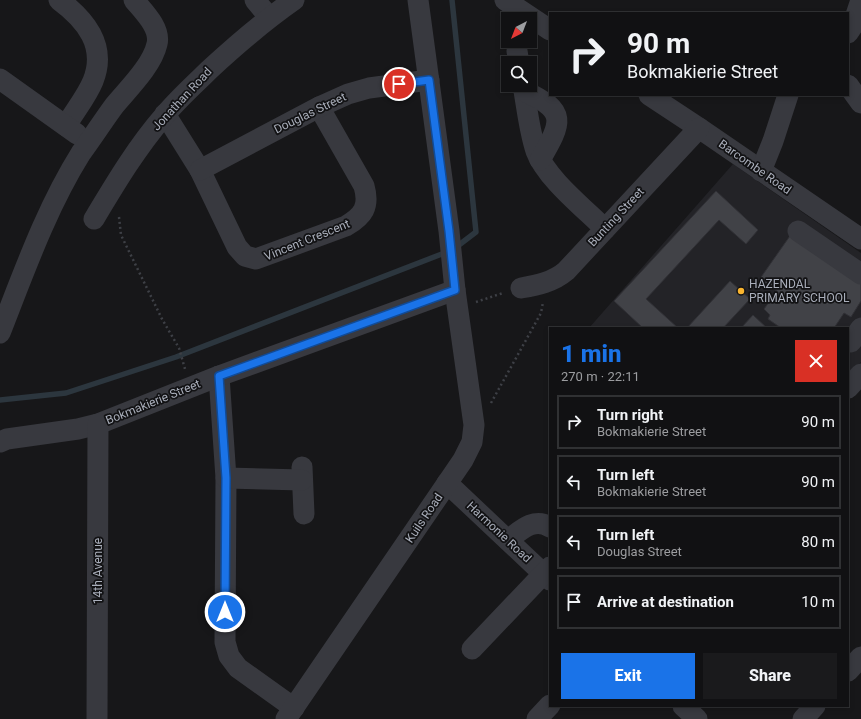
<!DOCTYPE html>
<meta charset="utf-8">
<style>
:root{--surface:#111113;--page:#1a1a1c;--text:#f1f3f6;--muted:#9c9da0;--line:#303133;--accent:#1a73e8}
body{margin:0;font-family:Roboto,sans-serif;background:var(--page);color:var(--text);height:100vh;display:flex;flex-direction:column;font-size:15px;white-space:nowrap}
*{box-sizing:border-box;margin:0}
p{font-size:13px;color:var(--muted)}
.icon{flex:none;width:22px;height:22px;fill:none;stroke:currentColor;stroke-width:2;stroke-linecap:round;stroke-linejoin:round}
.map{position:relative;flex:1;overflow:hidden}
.panel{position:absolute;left:549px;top:327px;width:300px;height:380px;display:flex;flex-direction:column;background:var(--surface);border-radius:0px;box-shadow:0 2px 6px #0003,0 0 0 1px var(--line)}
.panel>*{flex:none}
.hud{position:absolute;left:549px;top:12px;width:300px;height:84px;border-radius:0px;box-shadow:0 2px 6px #0003,0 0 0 1px var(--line);background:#111113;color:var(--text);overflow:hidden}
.needle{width:26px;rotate:222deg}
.tools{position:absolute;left:501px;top:12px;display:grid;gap:8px}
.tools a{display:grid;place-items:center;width:36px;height:36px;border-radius:0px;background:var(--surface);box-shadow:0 2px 6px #0003,0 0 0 1px var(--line);font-size:20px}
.pin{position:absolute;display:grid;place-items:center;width:34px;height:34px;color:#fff;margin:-17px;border:2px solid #fff;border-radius:50%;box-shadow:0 1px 4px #0007}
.me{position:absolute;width:44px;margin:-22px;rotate:0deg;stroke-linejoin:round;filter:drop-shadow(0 0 3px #0008)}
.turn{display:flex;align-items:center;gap:14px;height:84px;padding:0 12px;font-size:18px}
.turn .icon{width:52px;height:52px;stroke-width:2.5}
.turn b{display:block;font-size:28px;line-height:34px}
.round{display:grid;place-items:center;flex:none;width:42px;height:42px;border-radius:0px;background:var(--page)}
.head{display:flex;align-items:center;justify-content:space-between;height:68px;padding:0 12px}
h1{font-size:24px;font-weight:800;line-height:30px;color:var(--accent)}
.cta{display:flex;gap:8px;margin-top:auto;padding:8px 12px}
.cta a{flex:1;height:46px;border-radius:0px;background:var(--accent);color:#fff;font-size:16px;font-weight:800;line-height:46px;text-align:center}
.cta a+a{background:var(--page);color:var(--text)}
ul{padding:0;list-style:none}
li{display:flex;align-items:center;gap:12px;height:54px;margin:0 8px 6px;padding:0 4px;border:2px solid var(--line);border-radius:0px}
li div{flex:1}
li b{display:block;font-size:15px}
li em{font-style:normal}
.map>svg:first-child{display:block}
.built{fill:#232327}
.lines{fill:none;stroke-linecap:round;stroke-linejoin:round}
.stream{stroke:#2c363e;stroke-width:5.5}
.building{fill:#414247;stroke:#313136}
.path{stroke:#3e4046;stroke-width:2.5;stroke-dasharray:2 3;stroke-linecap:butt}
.minor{stroke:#38393f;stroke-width:21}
.route-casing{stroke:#114b97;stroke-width:10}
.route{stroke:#1a73e8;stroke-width:7}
.poi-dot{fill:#fab52f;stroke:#121214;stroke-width:1.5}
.labels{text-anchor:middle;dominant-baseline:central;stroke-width:3.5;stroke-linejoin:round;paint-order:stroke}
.street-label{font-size:12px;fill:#a9aeba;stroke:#121214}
.poi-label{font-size:12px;fill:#a9aeba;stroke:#121214;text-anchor:start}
</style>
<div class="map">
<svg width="861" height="719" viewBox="0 0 861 719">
<rect width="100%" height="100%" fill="#171719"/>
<path class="built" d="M733,164L861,253V362L848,376V328H589Z"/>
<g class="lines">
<g class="stream">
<path d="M452,0L476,232L455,248"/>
<path d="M0,400L66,393L176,357L447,252"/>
</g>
</g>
<g class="building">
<path d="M716,191L758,230L746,244L719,220L646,299L678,328H643L614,301Z"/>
<path d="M792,233L861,280V301L851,317L844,313L834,328H781L768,319L770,315L764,309L777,291L759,280Z"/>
<path d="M730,281L750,299L723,328H687Z"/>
<path d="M753,315L767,328H741Z"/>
</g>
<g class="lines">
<g class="path">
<path d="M119,217L121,235L162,319L179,348L185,369"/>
<path d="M476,302L503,293"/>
<path d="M491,403L541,313L543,302"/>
</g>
<g class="minor">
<path d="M59,0C86,20 107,46 93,81C87,96 74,112 66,126"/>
<path d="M255,0L269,17"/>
<path d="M505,0L550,30"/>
<path d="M848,33L852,27L861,0"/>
<path d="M517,51L519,63"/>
<path d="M0,79L77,134"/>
<path d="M523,85C527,107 529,130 536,151C546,178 584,208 605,229"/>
<path d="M848,85L861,103"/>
<path d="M524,91C568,111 562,122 540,160"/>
<path d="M649,95L699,128L861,239"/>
<path d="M165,114L200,170L237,247L245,256L256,259L346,226C363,216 370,207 364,186L319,107"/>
<path d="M200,170L319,107L348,94L369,88L429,80"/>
<path d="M761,171L773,141L788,95"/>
<path d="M94,219C115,184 137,147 164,116C178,99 194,85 209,70C236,45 264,21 294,0"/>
<path d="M798,231L861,274"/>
<path d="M521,288C538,285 553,282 566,271L699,128"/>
<path d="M0,333C24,272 46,209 81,153C92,138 103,121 114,106C128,89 152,66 157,44C161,28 143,11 134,0"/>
<path d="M851,342L861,328"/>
<path d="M219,376L226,478L225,642L229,656L238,668L294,708"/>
<path d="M848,388L861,374"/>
<path d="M0,442L7,439L78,429L98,424L219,376L455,290"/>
<path d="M302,467L304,514"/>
<path d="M226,478L302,480"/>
<path d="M447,483L550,580"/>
<path d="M508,540C521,530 534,517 550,527"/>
<path d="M472,649L550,567"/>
<path d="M848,671L861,657"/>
<path d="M683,706L697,719"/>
<path d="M97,719L98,424"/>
<path d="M286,719L463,460L472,442L474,425L455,290L449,231L418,0"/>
<path d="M537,719L550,705"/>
<path d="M803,719L815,706"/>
</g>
</g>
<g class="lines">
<defs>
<path id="route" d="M225,612L226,478L219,376L455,290L449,231L429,80L399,84"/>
</defs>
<use href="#route" class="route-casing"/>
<use href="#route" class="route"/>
</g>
<circle class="poi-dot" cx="741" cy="291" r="4"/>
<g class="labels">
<g class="street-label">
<text transform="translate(182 99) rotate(-47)">Jonathan Road</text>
<text transform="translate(310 113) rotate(-26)">Douglas Street</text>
<text transform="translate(755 167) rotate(35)">Barcombe Road</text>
<text transform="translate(616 217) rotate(-47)">Bunting Street</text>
<text transform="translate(307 240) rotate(-22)">Vincent Crescent</text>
<text transform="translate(153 402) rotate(-22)">Bokmakierie Street</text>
<text transform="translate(424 518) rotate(-56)">Kuils Road</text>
<text transform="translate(499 532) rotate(43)">Harmonie Road</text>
<text transform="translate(98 571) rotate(-90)">14th Avenue</text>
</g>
<g class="poi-label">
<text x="749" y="284">HAZENDAL<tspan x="749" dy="14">PRIMARY SCHOOL</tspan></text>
</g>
</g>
</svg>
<div class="tools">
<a><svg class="needle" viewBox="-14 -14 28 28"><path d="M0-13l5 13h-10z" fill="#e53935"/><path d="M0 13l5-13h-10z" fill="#9c9da0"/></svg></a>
<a><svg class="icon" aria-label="search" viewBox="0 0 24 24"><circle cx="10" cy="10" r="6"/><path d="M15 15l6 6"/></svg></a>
</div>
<div class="pin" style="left:399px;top:84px;background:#d93025"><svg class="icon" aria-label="arrive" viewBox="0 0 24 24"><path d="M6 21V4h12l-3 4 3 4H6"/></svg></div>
<svg class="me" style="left:225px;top:612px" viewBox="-20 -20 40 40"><circle r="17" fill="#1a73e8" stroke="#fff" stroke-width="3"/><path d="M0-11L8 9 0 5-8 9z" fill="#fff"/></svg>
<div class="hud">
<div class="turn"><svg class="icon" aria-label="right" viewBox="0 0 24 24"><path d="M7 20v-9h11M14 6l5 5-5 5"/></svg><div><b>90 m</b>Bokmakierie Street</div></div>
</div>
<section class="panel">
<div class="head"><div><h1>1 min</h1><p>270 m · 22:11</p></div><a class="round" style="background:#d93025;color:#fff"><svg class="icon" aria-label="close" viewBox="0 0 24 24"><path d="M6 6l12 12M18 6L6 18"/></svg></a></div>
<ul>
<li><svg class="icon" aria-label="right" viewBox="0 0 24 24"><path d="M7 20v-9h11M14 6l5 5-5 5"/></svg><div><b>Turn right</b><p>Bokmakierie Street</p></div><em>90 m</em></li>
<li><svg class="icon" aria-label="left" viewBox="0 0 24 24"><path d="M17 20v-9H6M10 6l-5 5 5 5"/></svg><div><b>Turn left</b><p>Bokmakierie Street</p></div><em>90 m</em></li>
<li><svg class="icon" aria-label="left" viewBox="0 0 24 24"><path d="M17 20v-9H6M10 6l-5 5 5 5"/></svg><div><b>Turn left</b><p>Douglas Street</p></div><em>80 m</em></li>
<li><svg class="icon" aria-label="arrive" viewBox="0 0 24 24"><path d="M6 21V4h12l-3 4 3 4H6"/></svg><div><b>Arrive at destination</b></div><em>10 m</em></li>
</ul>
<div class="cta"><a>Exit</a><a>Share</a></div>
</section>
</div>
